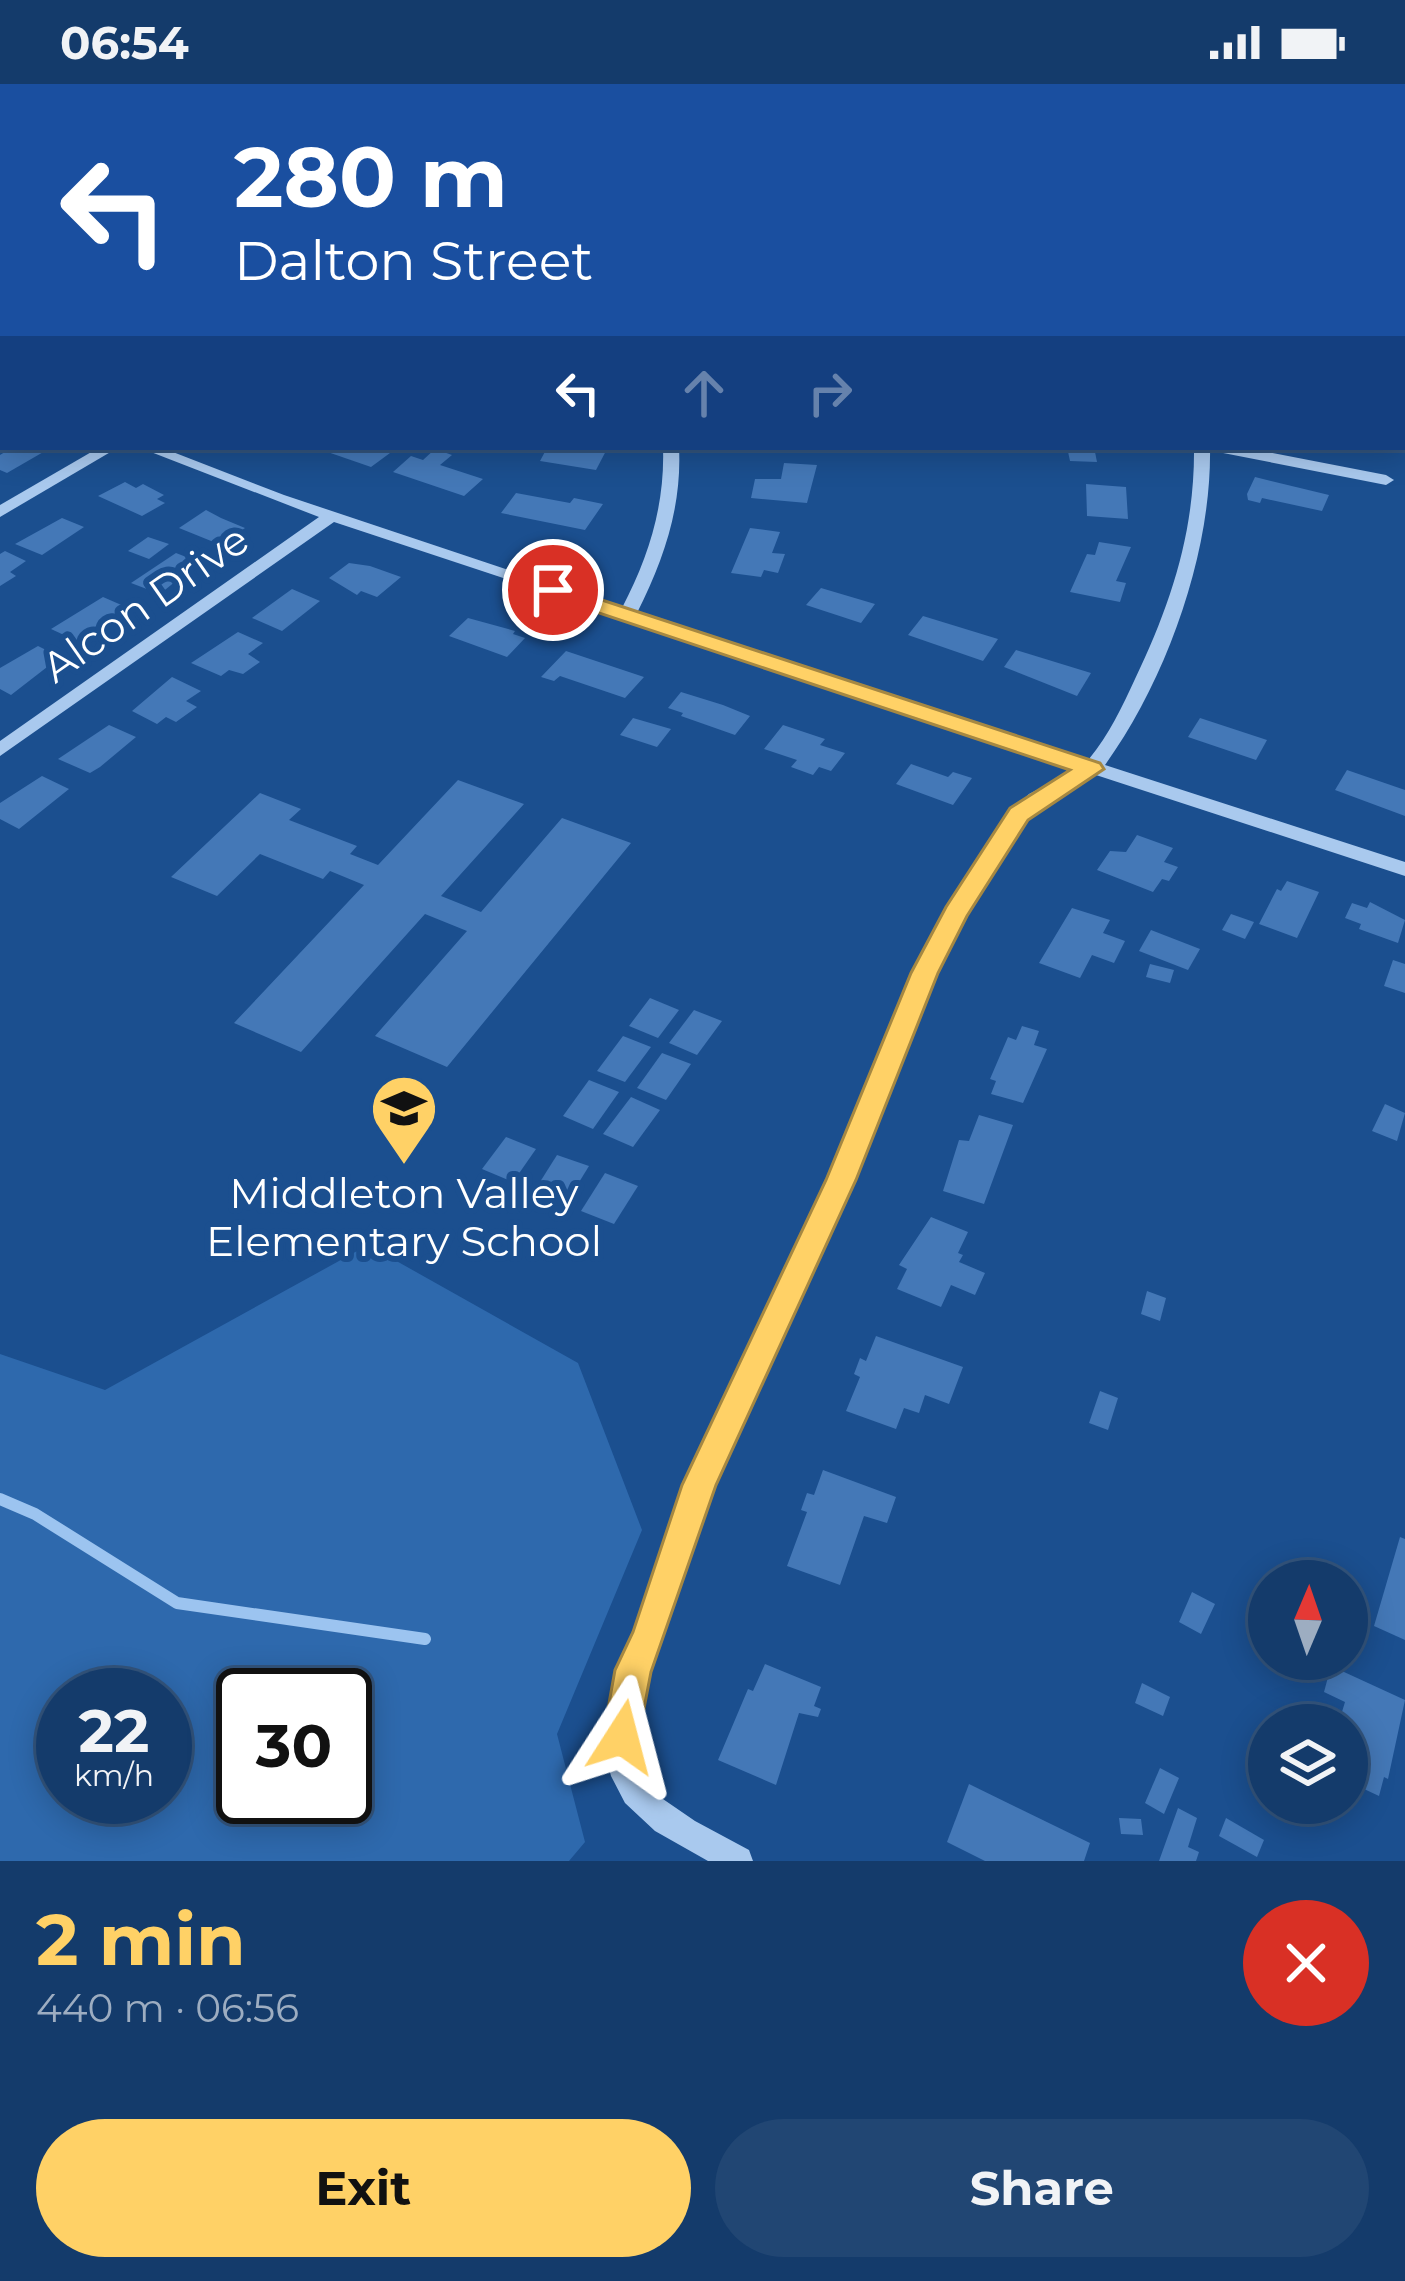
<!DOCTYPE html>
<meta charset="utf-8">
<style>
:root{--surface:#143b6b;--page:#214673;--text:#f1f3f6;--muted:#9dadc1;--line:#33557e;--accent:#ffd166}
body{margin:0;font-family:Montserrat,sans-serif;background:var(--page);color:var(--text);height:100vh;display:flex;flex-direction:column;font-size:45px;white-space:nowrap}
*{box-sizing:border-box;margin:0}
p{font-size:39px;color:var(--muted)}
.icon{flex:none;width:66px;height:66px;fill:none;stroke:currentColor;stroke-width:2;stroke-linecap:round;stroke-linejoin:round}
.map{position:relative;height:1777px;overflow:hidden}
.panel{display:flex;flex-direction:column;background:var(--surface);flex:1}
.panel>*{flex:none}
.hud{position:absolute;left:0px;top:0px;width:1407px;height:366px;box-shadow:0 6px 30px #0003,0 0 0 3px var(--line);background:#1a4fa0;color:#fff;overflow:hidden}
.needle{width:78px;rotate:2deg}
.tools{position:absolute;left:1248px;top:1476px;display:grid;gap:24px}
.tools a{display:grid;place-items:center;width:120px;height:120px;border-radius:50%;background:var(--surface);box-shadow:0 6px 30px #0003,0 0 0 3px var(--line);font-size:60px}
.speed{position:absolute;left:36px;top:1584px;display:flex;gap:24px;font-size:60px;font-weight:700;text-align:center}
.speed>*{display:grid;place-content:center;width:156px;height:156px;border-radius:50%;background:var(--surface);box-shadow:0 6px 30px #0003,0 0 0 3px var(--line);line-height:1}
.speed small{font-size:30px;font-weight:400}
.speed .limit{border:6px solid #111;border-radius:18px;background:#fff;color:#111}
.pin{position:absolute;display:grid;place-items:center;width:102px;height:102px;color:#fff;margin:-51px;border:6px solid #fff;border-radius:50%;box-shadow:0 3px 12px #0007}
.me{position:absolute;width:132px;margin:-66px;rotate:9deg;stroke-linejoin:round;filter:drop-shadow(0 0 9px #0008)}
.turn{display:flex;align-items:center;gap:42px;height:252px;padding:0 36px;font-size:54px}
.turn .icon{width:156px;height:156px;stroke-width:2.5}
.turn b{display:block;font-size:84px;line-height:102px}
.lanes{display:flex;align-items:center;height:114px;padding:0 36px;background:#0003;justify-content:center;gap:60px;direction:ltr}
.lanes .off{opacity:.35}
.round{display:grid;place-items:center;flex:none;width:126px;height:126px;border-radius:63px;background:var(--page)}
.head{display:flex;align-items:center;justify-content:space-between;height:204px;padding:0 36px}
h1{font-size:72px;font-weight:700;line-height:90px;color:var(--accent)}
.cta{display:flex;gap:24px;margin-top:auto;padding:24px 36px}
.cta a{flex:1;height:138px;border-radius:72px;background:var(--accent);color:#111;font-size:48px;font-weight:700;line-height:138px;text-align:center}
.cta a+a{background:var(--page);color:var(--text)}
.status{display:flex;justify-content:space-between;align-items:center;height:84px;padding:0 60px;background:var(--surface);direction:ltr}
.status svg{height:33px;fill:currentColor}
.map>svg:first-child{display:block}
.green{fill:#2e69ad;fill-rule:evenodd}
.lines{fill:none;stroke-linecap:round;stroke-linejoin:round}
.stream-far1{stroke:#9cc4f0;stroke-width:6}
.stream{stroke:#9cc4f0;stroke-width:12}
.building{fill:#4478b7}
.minor{fill:#a9c9ee;fill-rule:evenodd}
.route{fill:#ffd166;stroke:#a68842;stroke-width:3}
.labels{text-anchor:middle;dominant-baseline:central;stroke-width:12;stroke-linejoin:round;paint-order:stroke}
.street-label{font-size:42px;fill:#fff;stroke:#1b4f8f}
.poi-label{font-size:42px;fill:#fff;stroke:#1b4f8f}
</style>
<div class="status"><b>06:54</b><svg viewBox="0 0 49 12"><path d="M0 12V9h3v3zM5 12V6h3v6zM10 12V3h3v9zM15 12V0h3v12zM26 1h20v11H26zM47 4h2v5h-2z"/></svg></div>
<div class="map">
<svg width="1405" height="1777" viewBox="0 0 1405 1777">
<rect width="100%" height="100%" fill="#1b4f8f"/>
<path class="green" d="M368,1161L578,1279L642,1446L557,1650L585,1758L569,1777H0V1270L105,1306ZM165,1611V1713H63V1611ZM243,1611H345V1713H243Z"/>
<g class="lines">
<path class="stream-far1" d="M563,3L573,0"/>
<path class="stream" d="M0,1415L35,1430L177,1519L425,1555"/>
</g>
<g class="building">
<path d="M13,363H52L7,389L0,386V371Z"/>
<path d="M373,363L390,369L371,383L316,364Z"/>
<path d="M1067,363H1094L1097,378L1070,377Z"/>
<path d="M547,364L595,363L607,365L596,386L540,377Z"/>
<path d="M435,365L452,371L440,381L483,395L464,412L393,388L411,372L423,376Z"/>
<path d="M784,379L817,381L807,419L751,414L755,395H781Z"/>
<path d="M1255,393L1329,411L1322,427L1262,414L1260,419L1248,416L1247,410Z"/>
<path d="M125,398L136,404L143,400L164,411L157,415L165,419L142,432L98,412Z"/>
<path d="M1086,400L1126,403L1128,435L1087,432Z"/>
<path d="M516,409L570,419L574,414L603,420L585,446L501,429Z"/>
<path d="M206,426L221,434L245,444L221,461L179,444Z"/>
<path d="M62,434L84,443L42,471L15,460Z"/>
<path d="M750,444L780,448L772,469L785,470L778,489L764,486L761,493L731,489Z"/>
<path d="M148,453L169,460L149,475L128,467Z"/>
<path d="M1099,458L1131,463L1116,497L1126,499L1120,518L1070,508L1087,470L1095,471Z"/>
<path d="M5,467L26,477L10,488L16,492L0,502V470Z"/>
<path d="M176,469L199,478L160,510L131,499Z"/>
<path d="M349,479L370,482L401,493L377,513L361,507L357,511L329,494Z"/>
<path d="M821,504L875,520L861,539L806,521Z"/>
<path d="M292,505L320,517L282,547L252,534Z"/>
<path d="M103,513L126,523L97,546L77,557L51,545Z"/>
<path d="M923,532L998,555L983,577L908,551Z"/>
<path d="M468,534L515,547L513,550L525,554L507,573L449,552Z"/>
<path d="M238,548L263,559L248,570L260,578L243,590L229,586L221,592L191,579Z"/>
<path d="M38,562L60,573L11,611L0,605V584Z"/>
<path d="M1016,566L1091,589L1077,612L1004,583Z"/>
<path d="M566,567L644,593L625,614L560,592L554,597L541,593Z"/>
<path d="M172,593L201,607L186,617L197,623L176,638L166,633L157,640L132,627Z"/>
<path d="M681,608L723,621L750,632L735,651L681,632L683,629L668,624Z"/>
<path d="M633,634L671,645L657,663L620,651Z"/>
<path d="M1200,634L1267,656L1256,676L1188,653Z"/>
<path d="M109,641L136,653L100,683L90,689L58,675Z"/>
<path d="M783,641L825,655L820,661L845,669L831,687L819,683L813,691L791,683L797,676L764,665Z"/>
<path d="M911,680L948,693L953,688L972,694L953,721L896,700Z"/>
<path d="M1347,686L1405,706V732L1335,706Z"/>
<path d="M42,692L69,705L19,745L0,735V719Z"/>
<path d="M458,696L524,720L441,812L481,828L562,734L631,759L447,983L375,952L467,847L425,830L301,968L234,939L364,801L330,787L323,795L260,770L217,812L171,793L260,709L301,725L289,736L357,762L350,770L378,781Z"/>
<path d="M1137,751L1173,764L1164,778L1178,783L1169,797L1162,795L1153,808L1097,786L1110,767L1126,768Z"/>
<path d="M1287,797L1319,808L1297,854L1259,840L1277,805L1281,807Z"/>
<path d="M1370,818L1405,836L1398,859L1359,845L1361,840L1345,834L1352,819L1367,824Z"/>
<path d="M1072,824L1110,836L1103,849L1125,857L1114,879L1092,871L1080,894L1039,879Z"/>
<path d="M1231,830L1254,838L1245,855L1222,846Z"/>
<path d="M1151,846L1200,865L1188,886L1139,867Z"/>
<path d="M1393,876L1405,880V909L1384,902Z"/>
<path d="M1150,880L1174,886L1170,899L1146,893Z"/>
<path d="M650,914L679,926L658,954L629,942Z"/>
<path d="M694,926L722,937L697,971L669,959Z"/>
<path d="M1022,942L1039,947L1034,961L1047,965L1023,1019L991,1010L996,997L990,995L1008,953L1016,956Z"/>
<path d="M623,952L651,963L625,998L597,987Z"/>
<path d="M662,969L691,980L666,1016L637,1004Z"/>
<path d="M589,996L619,1008L593,1045L563,1032Z"/>
<path d="M631,1013L660,1026L633,1063L603,1050Z"/>
<path d="M1385,1020L1405,1029L1397,1057L1372,1047Z"/>
<path d="M979,1031L1013,1041L984,1120L943,1107L959,1056L969,1057Z"/>
<path d="M506,1053L536,1065L513,1098L482,1085Z"/>
<path d="M557,1071L589,1082L565,1121L533,1109Z"/>
<path d="M605,1089L638,1102L614,1140L581,1127Z"/>
<path d="M931,1133L968,1148L958,1169L963,1171L959,1178L985,1189L975,1211L951,1201L941,1223L897,1205L907,1185L899,1181Z"/>
<path d="M1147,1207L1166,1214L1160,1237L1141,1230Z"/>
<path d="M876,1252L963,1283L949,1320L925,1311L919,1329L904,1324L896,1345L846,1327L860,1293L854,1290L860,1274L866,1277Z"/>
<path d="M1100,1307L1118,1314L1108,1346L1089,1339Z"/>
<path d="M823,1386L896,1413L887,1439L864,1432L840,1501L787,1482L807,1428L801,1426L807,1409L814,1411Z"/>
<path d="M1400,1453L1405,1455V1556L1374,1542Z"/>
<path d="M1192,1508L1215,1520L1201,1550L1179,1538Z"/>
<path d="M765,1580L821,1603L814,1622L821,1625L818,1633L799,1629L776,1701L718,1676L748,1605L753,1607Z"/>
<path d="M1331,1582L1405,1616L1388,1695L1384,1693L1379,1712L1347,1697V1641H1338L1345,1618L1324,1608Z"/>
<path d="M1142,1599L1170,1613L1163,1632L1135,1619Z"/>
<path d="M1160,1684L1179,1694L1164,1730L1145,1719Z"/>
<path d="M969,1700L1090,1759L1084,1777H985L947,1758Z"/>
<path d="M1178,1724L1197,1734L1188,1763L1199,1768L1196,1777H1159Z"/>
<path d="M1119,1734L1141,1735L1143,1751L1121,1750Z"/>
<path d="M1226,1734L1264,1756L1257,1773L1219,1752Z"/>
</g>
<g class="lines">
<g class="minor">
<path d="M275,0H293L296,3H278Z"/>
<path d="M375,0H425L429,3H371Z"/>
<path d="M974,0H1011L1007,3H970Z"/>
<path d="M3,34V42L0,43V35Z"/>
<path d="M3,51V62L0,63V52Z"/>
<rect x="1404" y="101" width="1" height="8"/>
<rect x="0" y="236" width="3" height="19"/>
<rect x="1404" y="296" width="1" height="8"/>
<rect x="0" y="297" width="3" height="9"/>
<path d="M100,363H119L0,433V421Z"/>
<path d="M138,363H160L284,411L622,524C649,472 665,421 663,363H679C682,423 664,475 637,529L1089,675C1109,651 1122,623 1135,595C1171,520 1195,447 1194,363H1210C1212,468 1167,595 1105,681L1405,778V792L1096,691L1052,713L1026,735L1005,763L974,816L936,895L835,1137L727,1365L686,1477L639,1623L636,1672L646,1698L660,1713L695,1737L749,1766L753,1777H708L655,1747L625,1719L611,1692L606,1672L608,1638L615,1609L671,1440L701,1365L811,1137L934,855L976,777L1005,734L1029,710L1079,685L334,438L0,672V657L319,433Z"/>
<path d="M1210,363H1242L1386,391L1394,396L1386,401L1218,368Z"/>
</g>
</g>
<path class="route" d="M553,500L1100,679L1104,685L1028,736L967,832L938,889L856,1096L716,1401L651,1588L636,1666L622,1672L609,1666L603,1653L615,1586L633,1548L682,1401L826,1096L911,889L946,823L1010,724L1070,686L545,511V502Z"/>
<defs>
<symbol id="school-pin" viewBox="-11 -11 22 30"><path d="M0 17L-7.5 6A9.5 9.5 0 1 1 7.5 6Z" fill="#ffd166" stroke="#1b4f8f"/><path d="M0-5L7-2L0 1L-7-2ZM-4 1L0 2.5L4 1V4Q0 6-4 4Z" fill="#111"/></symbol>
</defs>
<g fill-rule="evenodd">
<use href="#school-pin" x="366" y="986" width="76" height="104"/>
</g>
<g class="labels">
<g class="street-label">
<text transform="translate(145 519) rotate(-35)">Alcon Drive</text>
</g>
<g class="poi-label">
<text x="404" y="1109">Middleton Valley<tspan x="404" dy="48">Elementary School</tspan></text>
</g>
</g>
</svg>
<div class="tools">
<a><svg class="needle" viewBox="-14 -14 28 28"><path d="M0-13l5 13h-10z" fill="#e53935"/><path d="M0 13l5-13h-10z" fill="#9dadc1"/></svg></a>
<a><svg class="icon" aria-label="layers" viewBox="0 0 24 24"><path d="M12 4l9 5-9 5-9-5zM3 14l9 5 9-5"/></svg></a>
</div>
<div class="speed"><div>22<small>km/h</small></div><div class="limit">30</div></div>
<div class="pin" style="left:553px;top:506px;background:#d93025"><svg class="icon" aria-label="arrive" viewBox="0 0 24 24"><path d="M6 21V4h12l-3 4 3 4H6"/></svg></div>
<svg class="me" style="left:622px;top:1653px" viewBox="-20 -20 40 40"><path d="M0-17L14 15 0 8-14 15z" fill="#ffd166" stroke="#fff" stroke-width="4"/></svg>
<div class="hud">
<div class="turn"><svg class="icon" aria-label="left" viewBox="0 0 24 24"><path d="M17 20v-9H6M10 6l-5 5 5 5"/></svg><div><b>280 m</b>Dalton Street</div></div>
<div class="lanes"><svg class="icon" aria-label="left" viewBox="0 0 24 24"><path d="M17 20v-9H6M10 6l-5 5 5 5"/></svg><svg class="icon off" aria-label="ahead" viewBox="0 0 24 24"><path d="M12 20V5M6 11l6-6 6 6"/></svg><svg class="icon off" aria-label="right" viewBox="0 0 24 24"><path d="M7 20v-9h11M14 6l5 5-5 5"/></svg></div>
</div>
</div>
<section class="panel">
<div class="head"><div><h1>2 min</h1><p>440 m · 06:56</p></div><a class="round" style="background:#d93025;color:#fff"><svg class="icon" aria-label="close" viewBox="0 0 24 24"><path d="M6 6l12 12M18 6L6 18"/></svg></a></div>
<div class="cta"><a>Exit</a><a>Share</a></div>
</section>
